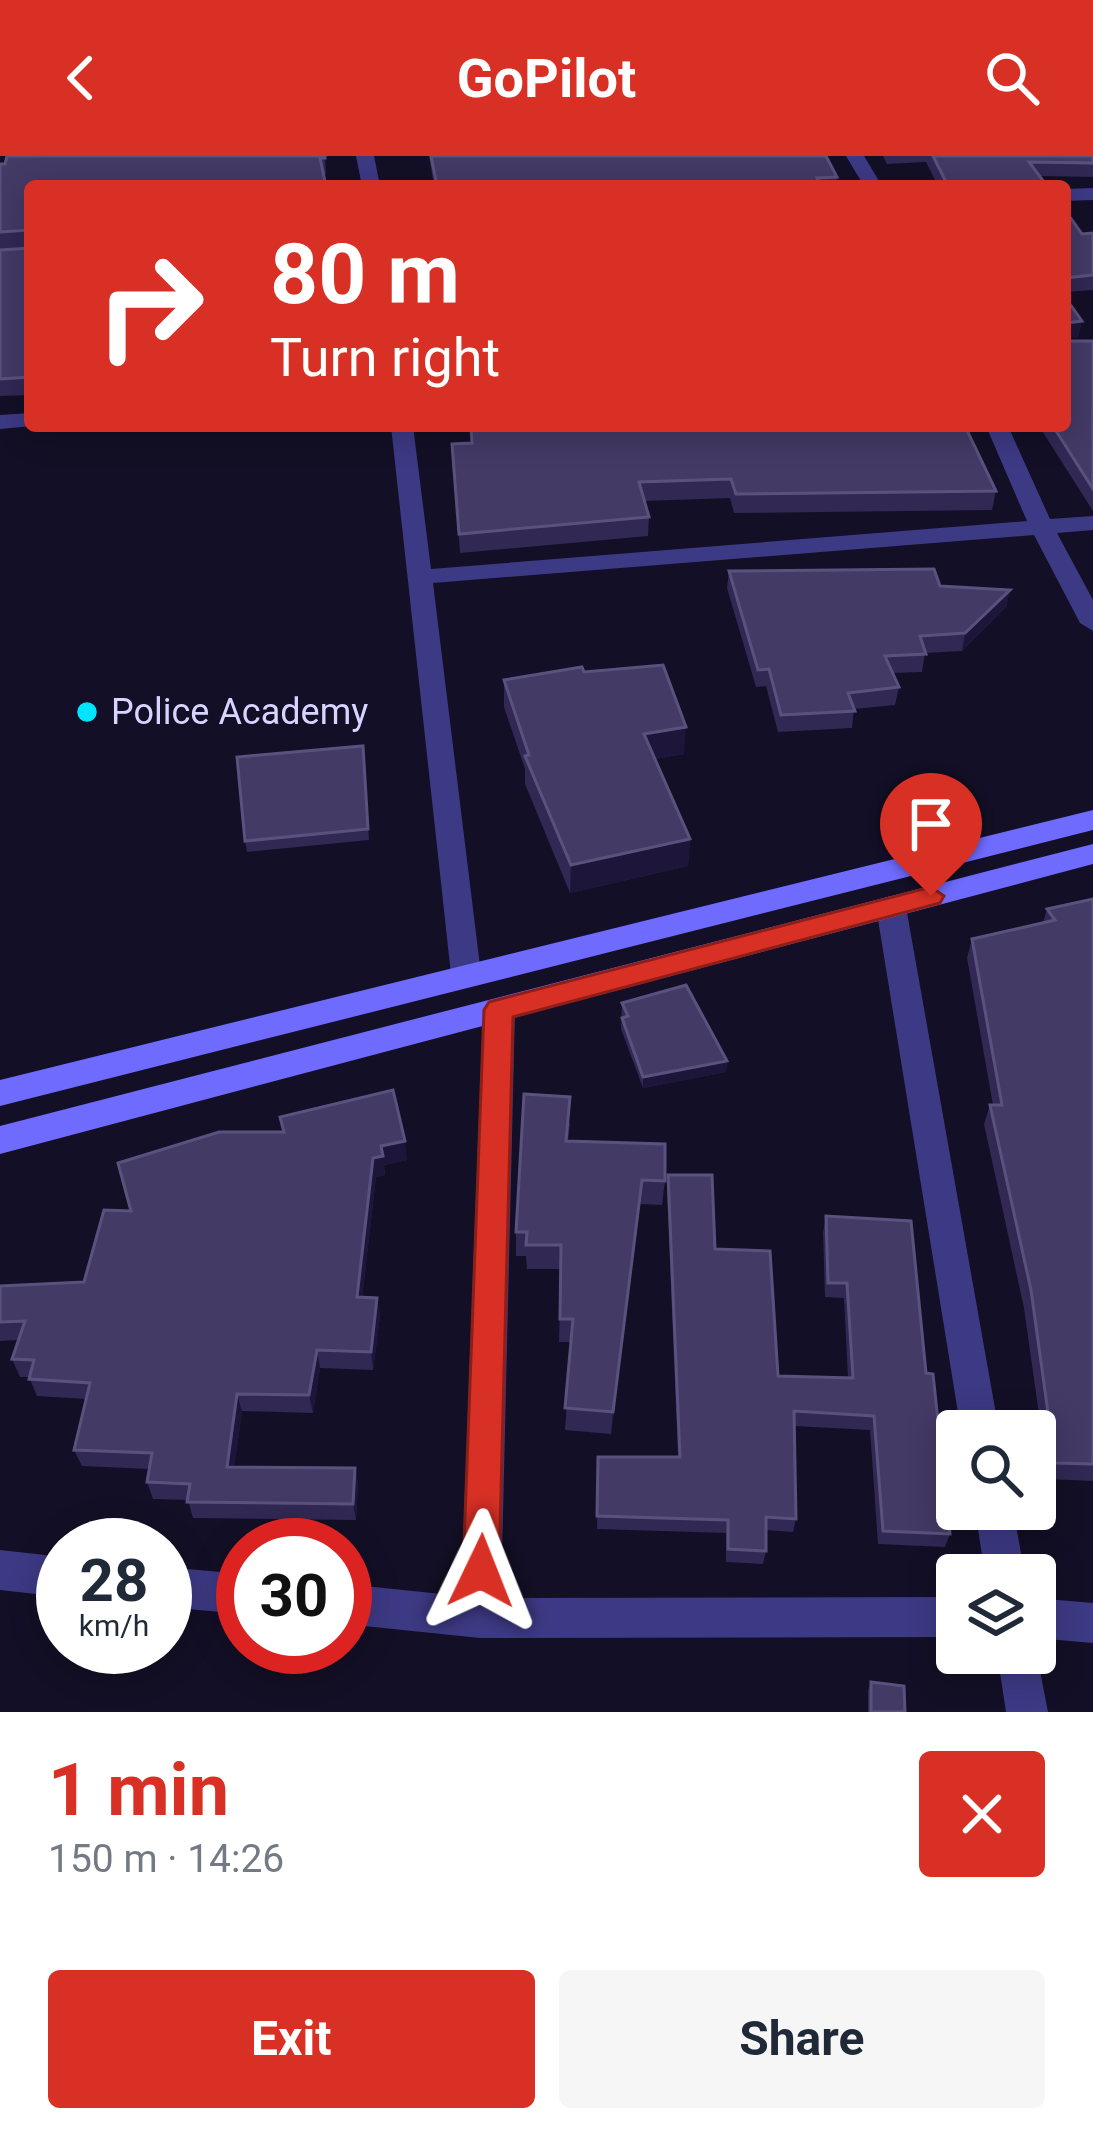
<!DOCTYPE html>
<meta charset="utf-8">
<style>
:root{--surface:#fff;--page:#f6f6f7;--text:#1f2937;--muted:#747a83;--accent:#d93025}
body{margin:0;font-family:Roboto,sans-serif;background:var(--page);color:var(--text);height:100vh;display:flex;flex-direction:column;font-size:45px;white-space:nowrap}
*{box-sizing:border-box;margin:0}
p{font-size:39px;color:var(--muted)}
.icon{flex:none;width:66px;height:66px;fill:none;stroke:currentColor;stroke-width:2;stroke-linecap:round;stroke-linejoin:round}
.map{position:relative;height:1556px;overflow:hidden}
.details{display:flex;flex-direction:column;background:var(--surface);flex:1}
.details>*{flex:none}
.top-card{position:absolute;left:24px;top:24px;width:1047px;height:252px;border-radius:12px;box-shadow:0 6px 30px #0003;background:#d93025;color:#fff;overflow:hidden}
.controls{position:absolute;left:936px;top:1254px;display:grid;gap:24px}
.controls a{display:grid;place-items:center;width:120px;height:120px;border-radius:12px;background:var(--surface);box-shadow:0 6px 30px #0003;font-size:60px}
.speed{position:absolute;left:36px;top:1362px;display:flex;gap:24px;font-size:60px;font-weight:700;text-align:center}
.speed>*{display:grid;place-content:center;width:156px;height:156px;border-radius:50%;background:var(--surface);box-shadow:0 6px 30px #0003;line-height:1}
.speed small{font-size:30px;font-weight:400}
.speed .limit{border:18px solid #d22;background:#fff;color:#111}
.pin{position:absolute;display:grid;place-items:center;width:102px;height:102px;color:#fff;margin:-123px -51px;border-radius:50% 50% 50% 0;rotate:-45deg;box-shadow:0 0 12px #0007}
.pin .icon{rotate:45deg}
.me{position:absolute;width:132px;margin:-66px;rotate:2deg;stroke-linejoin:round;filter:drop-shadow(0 0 9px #0008)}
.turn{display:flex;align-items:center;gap:42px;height:252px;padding:0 48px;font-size:54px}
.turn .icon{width:156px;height:156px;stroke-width:2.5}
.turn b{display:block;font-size:84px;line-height:102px}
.round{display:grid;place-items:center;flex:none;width:126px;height:126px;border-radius:12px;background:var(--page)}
.head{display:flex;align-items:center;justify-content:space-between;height:204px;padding:0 48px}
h1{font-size:72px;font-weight:700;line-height:90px;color:var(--accent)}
.cta{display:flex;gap:24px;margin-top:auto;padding:24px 48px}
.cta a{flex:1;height:138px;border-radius:12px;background:var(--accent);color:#fff;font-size:48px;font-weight:700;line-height:138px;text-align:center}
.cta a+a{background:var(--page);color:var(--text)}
header{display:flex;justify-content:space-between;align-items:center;height:156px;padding:0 48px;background:var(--accent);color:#fff;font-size:54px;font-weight:700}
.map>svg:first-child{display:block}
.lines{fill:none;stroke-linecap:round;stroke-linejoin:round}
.street{fill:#3d3a85;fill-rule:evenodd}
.secondary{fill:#6f6bff;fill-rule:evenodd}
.wall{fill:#312854}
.shaded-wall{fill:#1d163a}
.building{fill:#433a66;stroke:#5a527e;stroke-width:3}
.route{fill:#d93025;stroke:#8d1f18;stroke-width:3}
.poi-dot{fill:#00e5ff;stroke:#130f26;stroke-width:4.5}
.labels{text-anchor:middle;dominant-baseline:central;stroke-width:9;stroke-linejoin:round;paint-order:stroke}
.poi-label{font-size:36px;fill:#d9d4ff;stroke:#130f26;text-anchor:start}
</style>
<header><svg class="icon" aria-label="back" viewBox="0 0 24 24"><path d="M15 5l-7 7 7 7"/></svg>GoPilot<svg class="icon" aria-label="search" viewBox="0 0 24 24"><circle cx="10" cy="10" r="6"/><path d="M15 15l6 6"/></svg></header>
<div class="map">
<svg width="1093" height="1556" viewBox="0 0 1093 1556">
<rect width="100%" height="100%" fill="#130f26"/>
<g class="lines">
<g class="street">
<path d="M356,0H374L380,30H362Z"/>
<path d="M846,0H864L882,30H864Z"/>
<path d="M1093,32V44L1065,45V33Z"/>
<path d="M30,257L33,270L0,273V259Z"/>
<path d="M391,270H413L431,413L1027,365L986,270H1008L1050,363L1093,360V374L1057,377L1093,444V475L1080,467L1034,379L433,427L481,818L477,826H455L451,818Z"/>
<path d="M891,740L901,743L906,751L999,1275H961L876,751L881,743Z"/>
<path d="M499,842L510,845L515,854L501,1442L957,1441V1481L480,1482L345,1468V1428L461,1440L483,854L488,845Z"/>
<path d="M975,1353H1013L1025,1419H985Z"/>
<path d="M0,1394L63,1401V1441L0,1434Z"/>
<path d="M165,1411L243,1418V1458L165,1451Z"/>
<path d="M1035,1442L1093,1447V1487L1035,1482Z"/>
<path d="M1035,1489L1048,1556H1006L997,1497H1035Z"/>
</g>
<g class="secondary">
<path d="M1093,654V674L0,950V924Z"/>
<path d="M1093,688V708L0,998V970Z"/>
</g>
</g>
<g class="wall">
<path d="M325,0L326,18L30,30V239L0,240V94L30,92L29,91L0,93V8Z"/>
<path d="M429,0H826L837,21L836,30H434Z"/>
<path d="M883,0H1093V21L1040,20L1047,30H938L926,6L887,8Z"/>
<path d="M1065,54L1082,78L1093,77V134L1065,136Z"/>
<path d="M1065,141L1082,165L1078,181L1066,182V185H1093V355L1039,270H1065Z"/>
<path d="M871,274L996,335L992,354L734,357L730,342L644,345L649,361L648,380L460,397L452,288Z"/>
<path d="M729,415L940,430L1010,434L1006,451L962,495L925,497L922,516L892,517L899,531L895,549L854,553L852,572L778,576L766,530L756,531L727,432Z"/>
<path d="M584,516L684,598L655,603L690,683L688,710L570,737L525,628V613L504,551V524Z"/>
<path d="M363,590L369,684L247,696L245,685Z"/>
<path d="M1093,743V1325L1048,1323L1024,1152L984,968L990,949H993L967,802L972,783L1043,767L1047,753Z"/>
<path d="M622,847L727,905L726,916L643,932L621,873Z"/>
<path d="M280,961L407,1004L384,1009L385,1019L376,1021L362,1142H377L380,1160L373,1214L320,1212L313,1257L242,1255L234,1311L355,1312L358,1328L356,1364L193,1362L188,1344L153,1343L147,1326L149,1313L82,1310L74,1294L86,1243L37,1240L29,1221H20L12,1203L18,1184L0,1185V1130L84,1126L131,1055L283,976Z"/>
<path d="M570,966L568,985L665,1025L662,1049L640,1048L611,1278L565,1274L571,1186H559L561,1113H527L526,1100H516V1076Z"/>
<path d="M668,1019L715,1093L778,1220L848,1222L844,1142L825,1141L823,1076L826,1060L926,1217L950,1378L945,1391L878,1388L870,1274L794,1270L796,1363L793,1376L766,1374V1395L763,1408L726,1406V1377L597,1373L598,1301H678L667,1034Z"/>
<path d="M871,1526L905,1556H868V1534Z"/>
</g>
<g class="shaded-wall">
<path d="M1082,165L1078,181L1065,183L1066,167Z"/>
<path d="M1010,434L1006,451L962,495L965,477Z"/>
<path d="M686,571L684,598L643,605L644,578Z"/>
<path d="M690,683L688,710L570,737L571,709Z"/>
<path d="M727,905L726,916L643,932V921Z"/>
<path d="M405,985L407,1004L384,1009L385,1019L376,1021L360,1159L357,1141L373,1002L381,990Z"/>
<path d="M642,1024L640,1048L611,1278L613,1256Z"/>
<path d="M377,1142L380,1160L373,1214L371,1196Z"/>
<path d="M317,1194L320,1212L313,1257L309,1239Z"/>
<path d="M237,1238L242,1255L232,1328L227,1311Z"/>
<path d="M355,1312L358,1328L356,1364L353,1348Z"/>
</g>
<g class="building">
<path d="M7,0H325V2H320L326,30H30V221L0,223V94L30,92L29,74L0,76V8H5Z"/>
<path d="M431,0H826L837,21L817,22L821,30H437Z"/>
<path d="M933,0H1093V7L1029,6L1047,30H948Z"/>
<path d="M1065,54L1082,78L1093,77V119L1065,122Z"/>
<path d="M1065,141L1082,165L1066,167V185H1093V333L1053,270H1065Z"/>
<path d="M471,270H869L871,274L965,270L996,335L736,338L731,323L639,326L649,361L459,378L452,288L472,287Z"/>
<path d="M934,413L940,430L1010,434L965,477L920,480L926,498L885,500L899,531L848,537L855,555L781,559L769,513L758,514L729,415Z"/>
<path d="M663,509L686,571L644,578L690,683L571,709L525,600L529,599L504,524L582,511L584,516Z"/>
<path d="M363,590L368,673L245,685L237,601Z"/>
<path d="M1093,743V1308L1055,1307L1031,1134L990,949H1002L972,783L1055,764L1047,753Z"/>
<path d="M686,829L727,905L643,921L622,862L628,860L622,847Z"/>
<path d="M393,934L405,985L381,990L383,1000L373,1002L357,1141L377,1142L371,1196L317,1194L309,1239L237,1238L227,1311L355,1312L353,1348L187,1346L190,1328L147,1326L152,1297L74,1294L90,1227L29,1223L34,1204L12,1203L25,1165L0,1166V1130L84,1126L104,1054L131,1055L118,1007L219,976H284L280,961Z"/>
<path d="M524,938L570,941L566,985L665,988V1025L642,1024L613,1256L565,1252L573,1163H560L561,1089H526L527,1076H516Z"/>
<path d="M668,1019H712L715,1093L770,1095L778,1220L853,1222L847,1127H828L826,1060L911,1065L926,1217L933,1218L950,1378L883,1375L874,1260L794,1255L796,1363L766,1361V1395L728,1393V1364L597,1360L598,1301H680Z"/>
<path d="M871,1526L904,1530L905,1556H871Z"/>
</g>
<path class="route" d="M931,731L944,740L940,747L513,861L499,1415L494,1428L481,1433L468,1428L463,1415L484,854L489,846Z"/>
<circle class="poi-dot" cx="87" cy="556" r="12"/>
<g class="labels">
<g class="poi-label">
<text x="111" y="556">Police Academy</text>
</g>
</g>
</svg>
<div class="controls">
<a><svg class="icon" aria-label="search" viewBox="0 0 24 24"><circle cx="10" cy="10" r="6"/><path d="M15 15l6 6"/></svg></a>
<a><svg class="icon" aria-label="layers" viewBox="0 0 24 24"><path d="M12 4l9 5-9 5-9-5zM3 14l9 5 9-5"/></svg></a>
</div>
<div class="speed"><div>28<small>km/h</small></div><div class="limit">30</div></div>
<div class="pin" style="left:931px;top:740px;background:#d93025"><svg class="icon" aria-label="arrive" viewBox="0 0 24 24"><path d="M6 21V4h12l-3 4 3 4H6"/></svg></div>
<svg class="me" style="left:481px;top:1415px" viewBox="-20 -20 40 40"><path d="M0-17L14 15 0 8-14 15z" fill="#d93025" stroke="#fff" stroke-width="4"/></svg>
<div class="top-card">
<div class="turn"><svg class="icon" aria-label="right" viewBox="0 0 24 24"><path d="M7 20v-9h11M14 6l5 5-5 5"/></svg><div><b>80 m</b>Turn right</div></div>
</div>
</div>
<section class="details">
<div class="head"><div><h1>1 min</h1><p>150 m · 14:26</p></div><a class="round" style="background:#d93025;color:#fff"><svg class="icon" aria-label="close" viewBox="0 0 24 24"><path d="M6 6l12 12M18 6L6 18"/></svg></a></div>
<div class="cta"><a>Exit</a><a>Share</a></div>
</section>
